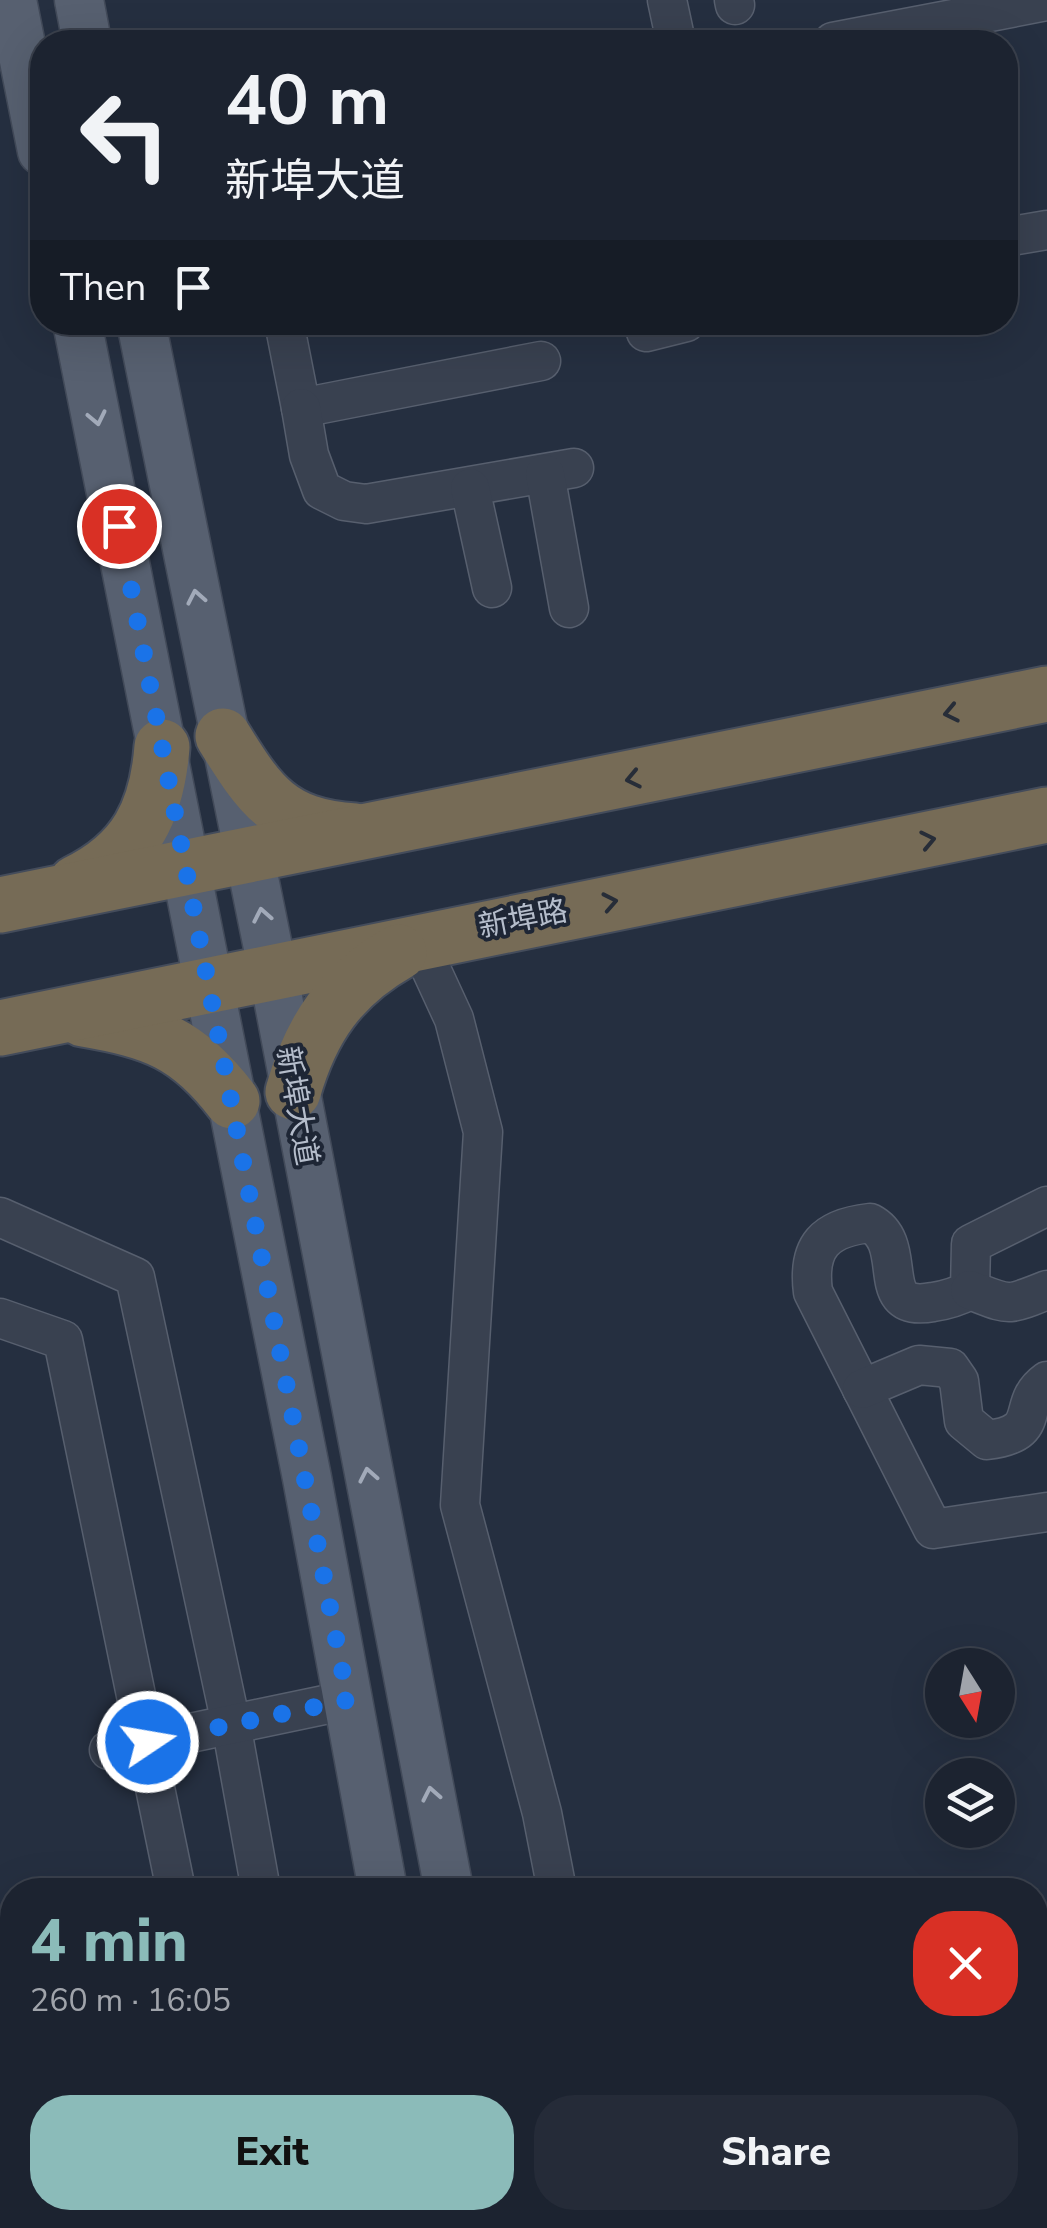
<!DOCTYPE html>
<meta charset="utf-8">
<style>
:root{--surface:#1c2330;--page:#252b38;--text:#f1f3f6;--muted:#a0a4ab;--line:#3a404c;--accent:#8bbbb9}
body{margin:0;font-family:"Nunito Sans","Noto Sans SC",sans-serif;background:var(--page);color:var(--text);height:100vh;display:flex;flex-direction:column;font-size:38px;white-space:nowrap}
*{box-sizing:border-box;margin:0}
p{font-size:32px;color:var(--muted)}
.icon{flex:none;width:55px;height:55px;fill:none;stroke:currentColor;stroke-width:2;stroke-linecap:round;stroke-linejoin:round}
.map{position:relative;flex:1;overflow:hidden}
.panel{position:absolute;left:0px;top:1878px;width:1048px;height:352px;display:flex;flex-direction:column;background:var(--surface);border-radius:40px 40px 0 0;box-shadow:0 10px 40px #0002,0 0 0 2px var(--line)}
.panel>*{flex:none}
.banner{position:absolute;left:30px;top:30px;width:988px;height:305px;border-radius:40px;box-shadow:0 10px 40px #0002,0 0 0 2px var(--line);background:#1c2330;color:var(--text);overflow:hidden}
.needle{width:65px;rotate:169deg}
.fabs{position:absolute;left:925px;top:1648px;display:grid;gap:20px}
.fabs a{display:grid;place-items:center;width:90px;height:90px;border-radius:50%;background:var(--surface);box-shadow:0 10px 40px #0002,0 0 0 2px var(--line);font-size:50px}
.pin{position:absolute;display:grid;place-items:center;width:85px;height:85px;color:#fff;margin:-42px;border:5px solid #fff;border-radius:50%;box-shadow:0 2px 10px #0007}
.me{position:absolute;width:110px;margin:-55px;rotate:78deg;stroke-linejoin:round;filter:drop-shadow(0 0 8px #0008)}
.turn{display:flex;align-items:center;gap:35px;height:210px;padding:0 30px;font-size:45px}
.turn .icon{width:130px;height:130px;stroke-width:2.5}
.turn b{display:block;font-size:70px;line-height:85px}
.then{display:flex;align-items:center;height:95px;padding:0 30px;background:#0003;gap:20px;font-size:38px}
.round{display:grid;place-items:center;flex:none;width:105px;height:105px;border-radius:40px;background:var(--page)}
.summary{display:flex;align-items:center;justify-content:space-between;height:170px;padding:0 30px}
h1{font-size:60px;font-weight:800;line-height:75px;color:var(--accent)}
.cta{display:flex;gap:20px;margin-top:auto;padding:20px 30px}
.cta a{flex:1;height:115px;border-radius:40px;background:var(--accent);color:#111;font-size:40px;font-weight:800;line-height:115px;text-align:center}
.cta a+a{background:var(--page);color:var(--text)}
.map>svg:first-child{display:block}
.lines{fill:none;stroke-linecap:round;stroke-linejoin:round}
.minor-casing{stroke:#575f6e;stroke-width:41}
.major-casing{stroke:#424a59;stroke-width:51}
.highway-casing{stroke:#444c5b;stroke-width:59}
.minor{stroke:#394150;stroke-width:38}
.major{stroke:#576070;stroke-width:48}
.highway{stroke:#766b56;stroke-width:55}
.oneway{stroke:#a2aab9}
.oneway2{stroke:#272d38}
.route{stroke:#1a73e8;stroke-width:18;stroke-dasharray:0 32.4}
.labels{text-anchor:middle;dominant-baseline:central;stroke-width:8;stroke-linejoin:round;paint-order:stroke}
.street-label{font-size:30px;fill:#b5bdcb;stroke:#1e2635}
</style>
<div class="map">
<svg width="1047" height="2228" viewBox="0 0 1047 2228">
<rect width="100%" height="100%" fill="#252f40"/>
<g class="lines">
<defs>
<g id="minor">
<path d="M667,0L676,42"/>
<path d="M734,0L735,5"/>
<path d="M833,42L1047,1"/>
<path d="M1005,237L1047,230"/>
<path d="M284,322L301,408L541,361"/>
<path d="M646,332L686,322"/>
<path d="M301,408L309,455L322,490L344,501L366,504L574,468"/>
<path d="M545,474L569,608"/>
<path d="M470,488L492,588"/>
<path d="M418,941L454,1019L483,1132L460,1505L542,1813L557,1890"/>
<path d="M1047,1206L971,1244L970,1290C957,1297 947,1300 933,1302C870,1314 912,1245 870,1223C825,1228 807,1246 813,1292L933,1529L1047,1512"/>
<path d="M0,1217L135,1277L231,1724L261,1890"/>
<path d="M970,1290C1010,1305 1005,1307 1047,1290"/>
<path d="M0,1318L63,1340L176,1890"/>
<path d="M862,1389L919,1365L950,1368L959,1381L964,1421L987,1440C1046,1433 1014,1405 1047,1381"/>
<path d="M109,1750L348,1700"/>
<path d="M622,2218L625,2228"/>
<path d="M233,2228L287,2218"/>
</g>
<g id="major">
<path d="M12,0L42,151"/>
<path d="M79,0L87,42"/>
<path d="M77,322L307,1478L383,1890"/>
<path d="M141,322L273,972L449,1890"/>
<path d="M449,2218L451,2228"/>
<path d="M513,2218L515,2228"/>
</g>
<g id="highway">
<path d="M223,736C260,796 280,826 355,831"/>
<path d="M76,883C136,854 157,811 162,747"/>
<path d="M0,905L1047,694"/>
<path d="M83,1019C153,1031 188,1043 232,1101"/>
<path d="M0,1028L1047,815"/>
<path d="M293,1092C311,1028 341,985 399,952"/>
</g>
</defs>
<use href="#minor" class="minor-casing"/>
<use href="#major" class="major-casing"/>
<use href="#highway" class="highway-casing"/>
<use href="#minor" class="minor"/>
<use href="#major" class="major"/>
<use href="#highway" class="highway"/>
</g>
<defs><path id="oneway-chevron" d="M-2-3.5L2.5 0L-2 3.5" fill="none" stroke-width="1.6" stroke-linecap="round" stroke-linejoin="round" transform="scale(2.5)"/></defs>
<g class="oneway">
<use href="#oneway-chevron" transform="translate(97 418) rotate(78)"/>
<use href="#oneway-chevron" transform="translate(196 597) rotate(-101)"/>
<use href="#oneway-chevron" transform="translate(262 915) rotate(-101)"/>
<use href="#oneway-chevron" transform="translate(368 1475) rotate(-101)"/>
<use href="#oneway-chevron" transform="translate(431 1794) rotate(-101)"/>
</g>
<g class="oneway2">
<use href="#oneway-chevron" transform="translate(951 713) rotate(168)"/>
<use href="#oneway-chevron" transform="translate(633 779) rotate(168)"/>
<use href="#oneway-chevron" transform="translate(928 840) rotate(-12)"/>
<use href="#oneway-chevron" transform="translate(610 902) rotate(-11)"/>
</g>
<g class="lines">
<path class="route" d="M119,526L348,1700L148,1742"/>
</g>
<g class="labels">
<g class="street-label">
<text transform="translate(523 919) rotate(-11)">新埠路</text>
<text transform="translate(297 1106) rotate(80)">新埠大道</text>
</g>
</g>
</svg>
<div class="fabs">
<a><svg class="needle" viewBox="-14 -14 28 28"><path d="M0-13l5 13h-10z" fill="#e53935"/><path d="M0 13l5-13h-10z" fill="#a0a4ab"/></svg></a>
<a><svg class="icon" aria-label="layers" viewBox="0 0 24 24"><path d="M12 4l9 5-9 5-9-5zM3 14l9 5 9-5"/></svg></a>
</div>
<div class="pin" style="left:119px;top:526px;background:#d93025"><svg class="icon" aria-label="arrive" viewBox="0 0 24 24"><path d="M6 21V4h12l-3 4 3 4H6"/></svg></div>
<svg class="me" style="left:148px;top:1742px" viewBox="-20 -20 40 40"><circle r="17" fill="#1a73e8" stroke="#fff" stroke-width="3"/><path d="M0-11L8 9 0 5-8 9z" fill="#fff"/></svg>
<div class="banner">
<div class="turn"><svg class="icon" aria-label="left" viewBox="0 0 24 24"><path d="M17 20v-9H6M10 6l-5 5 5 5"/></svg><div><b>40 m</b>新埠大道</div></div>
<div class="then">Then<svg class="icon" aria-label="arrive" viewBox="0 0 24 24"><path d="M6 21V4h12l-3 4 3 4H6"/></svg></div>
</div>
<section class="panel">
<div class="summary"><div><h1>4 min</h1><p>260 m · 16:05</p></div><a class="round" style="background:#d93025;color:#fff"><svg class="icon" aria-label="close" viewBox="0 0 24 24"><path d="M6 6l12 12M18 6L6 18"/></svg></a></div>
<div class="cta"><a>Exit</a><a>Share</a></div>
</section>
</div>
